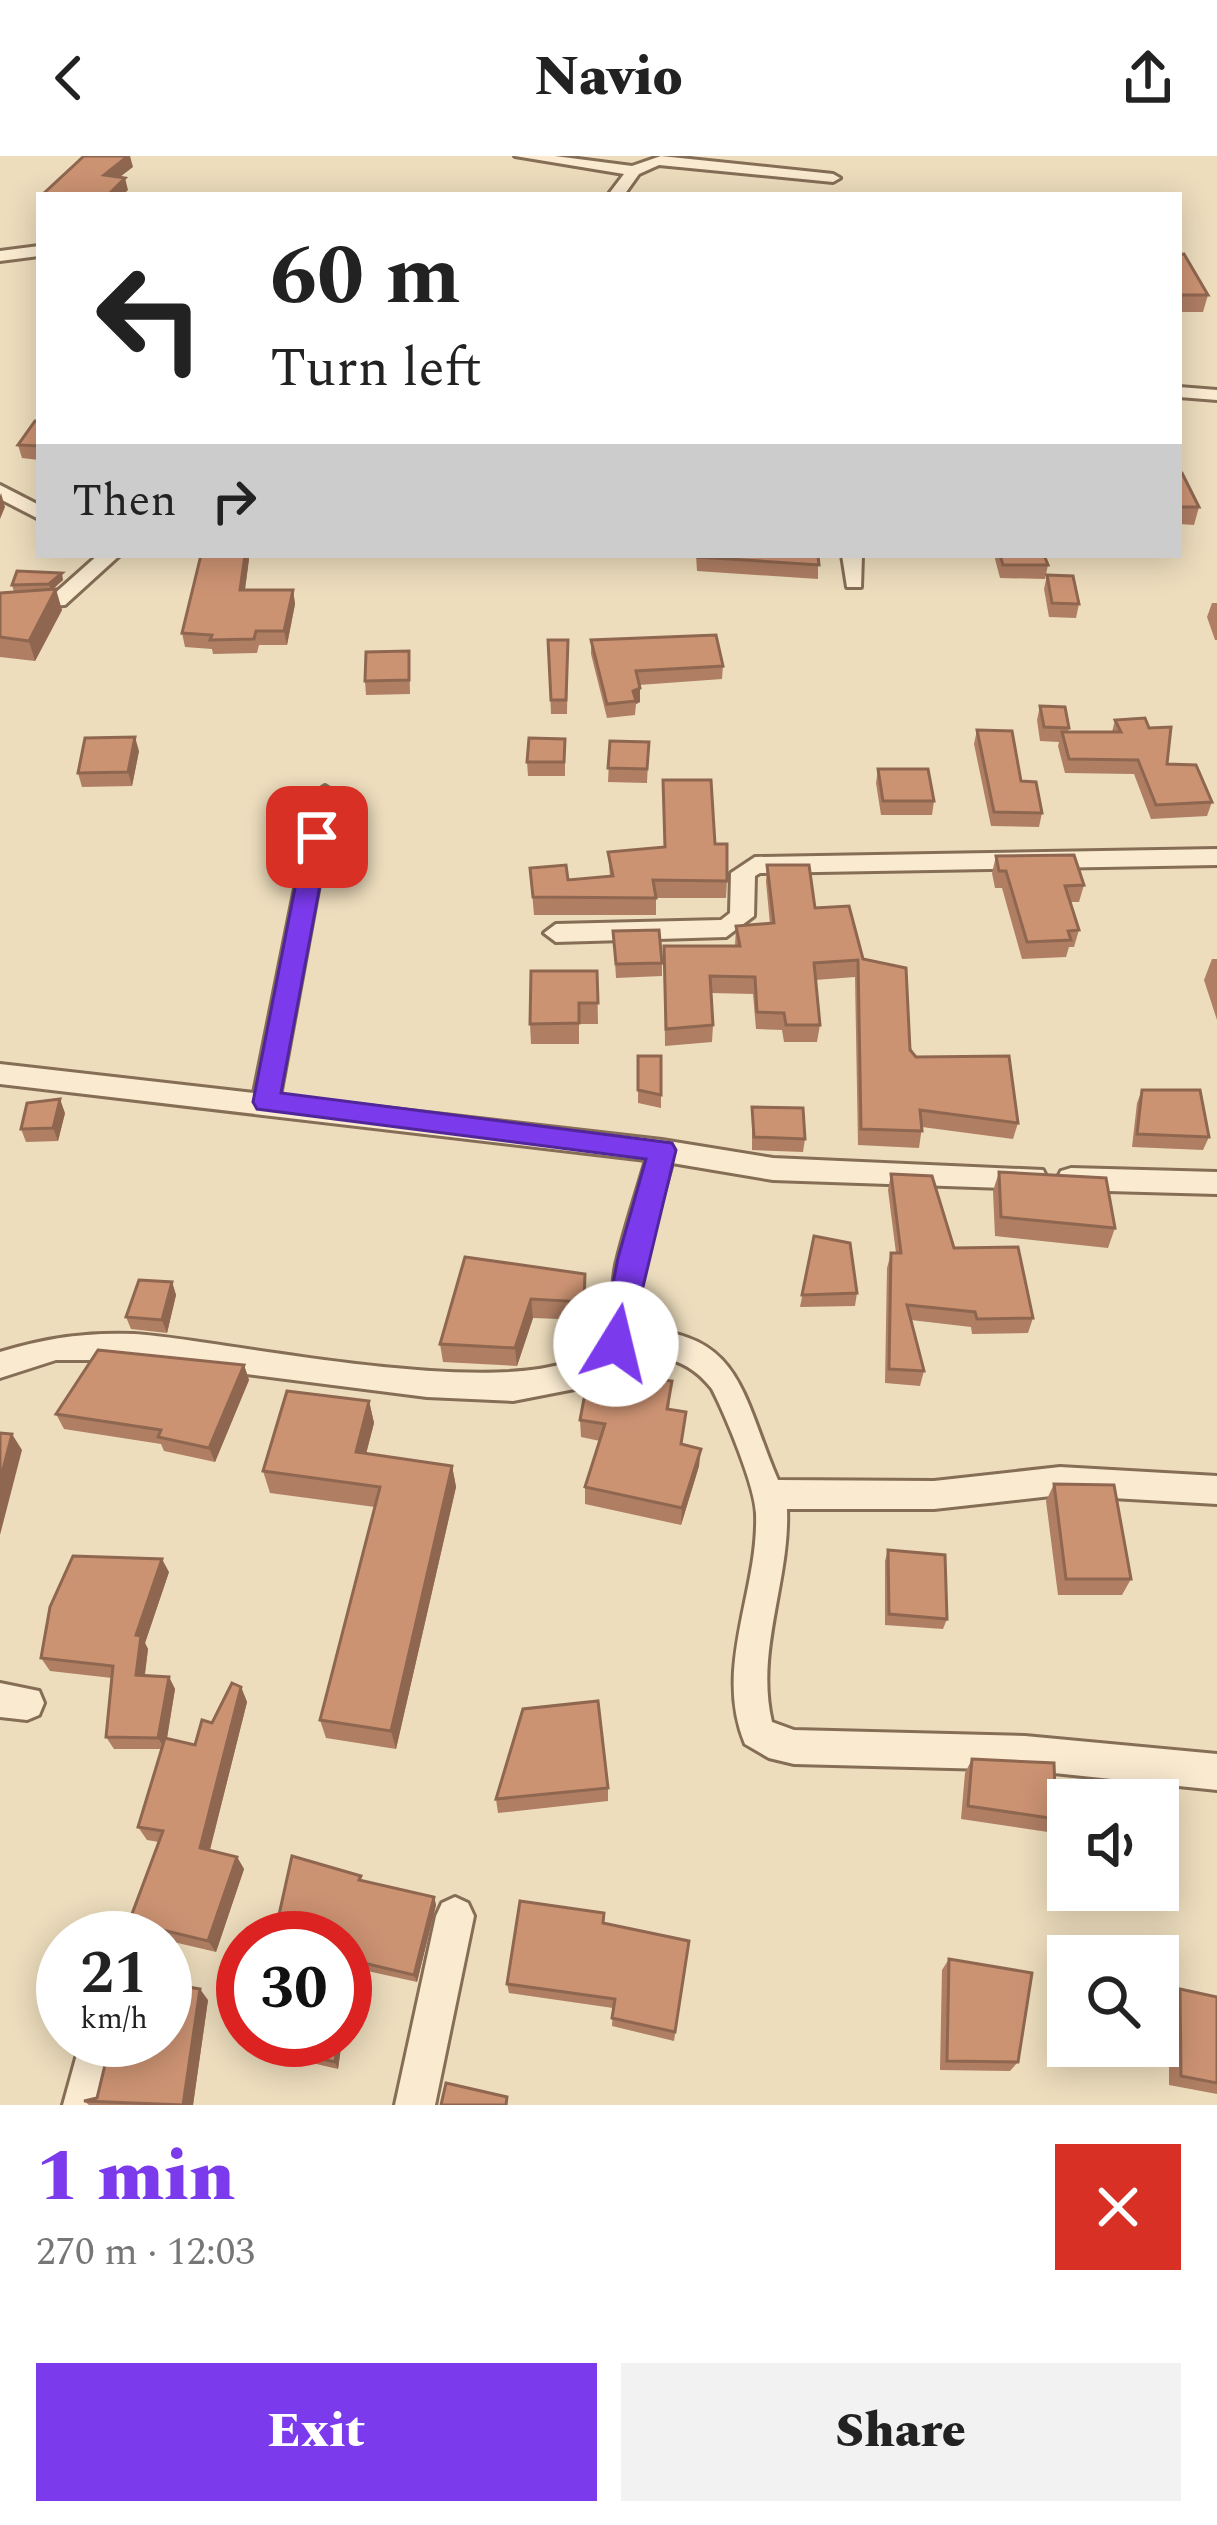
<!DOCTYPE html>
<meta charset="utf-8">
<style>
:root{--surface:#fff;--page:#f2f2f2;--text:#222;--muted:#767676;--accent:#7c3aed}
body{margin:0;font-family:Spectral,serif;background:var(--page);color:var(--text);height:100vh;display:flex;flex-direction:column;font-size:45px;white-space:nowrap}
*{box-sizing:border-box;margin:0}
p{font-size:39px;color:var(--muted)}
.icon{flex:none;width:66px;height:66px;fill:none;stroke:currentColor;stroke-width:2;stroke-linecap:round;stroke-linejoin:round}
.map{position:relative;height:1949px;overflow:hidden}
.details{display:flex;flex-direction:column;background:var(--surface);flex:1}
.details>*{flex:none}
.guide{position:absolute;left:36px;top:36px;width:1146px;height:366px;border-radius:0px;box-shadow:0 6px 30px #0003;background:#fff;color:var(--text);overflow:hidden}
.fabs{position:absolute;left:1047px;top:1623px;display:grid;gap:24px}
.fabs a{display:grid;place-items:center;width:132px;height:132px;border-radius:0px;background:var(--surface);box-shadow:0 6px 30px #0003;font-size:60px}
.speed{position:absolute;left:36px;top:1755px;display:flex;gap:24px;font-size:60px;font-weight:700;text-align:center}
.speed>*{display:grid;place-content:center;width:156px;height:156px;border-radius:50%;background:var(--surface);box-shadow:0 6px 30px #0003;line-height:1}
.speed small{font-size:30px;font-weight:400}
.speed .limit{border:18px solid #d22;background:#fff;color:#111}
.pin{position:absolute;display:grid;place-items:center;width:102px;height:102px;color:#fff;margin:-51px;border-radius:24px;box-shadow:0 6px 18px #0006}
.me{position:absolute;width:132px;margin:-66px;rotate:9deg;stroke-linejoin:round;filter:drop-shadow(0 0 9px #0008)}
.turn{display:flex;align-items:center;gap:42px;height:252px;padding:0 36px;font-size:54px}
.turn .icon{width:156px;height:156px;stroke-width:2.5}
.turn b{display:block;font-size:84px;line-height:102px}
.then{display:flex;align-items:center;height:114px;padding:0 36px;background:#0003;gap:24px;font-size:45px}
.round{display:grid;place-items:center;flex:none;width:126px;height:126px;border-radius:0px;background:var(--page)}
.head{display:flex;align-items:center;justify-content:space-between;height:204px;padding:0 36px}
h1{font-size:72px;font-weight:800;line-height:90px;color:var(--accent)}
.primary-button{display:flex;gap:24px;margin-top:auto;padding:24px 36px}
.primary-button a{flex:1;height:138px;border-radius:0px;background:var(--accent);color:#fff;font-size:48px;font-weight:800;line-height:138px;text-align:center}
.primary-button a+a{background:var(--page);color:var(--text)}
header{display:flex;justify-content:space-between;align-items:center;height:156px;padding:0 36px;background:var(--surface);font-size:54px;font-weight:800}
.map>svg:first-child{display:block}
.lines{fill:none;stroke-linecap:round;stroke-linejoin:round}
.minor-casing{stroke:#856d56;stroke-width:6}
.minor{fill:#f9ead0;fill-rule:evenodd}
.wall{fill:#af7e63}
.shaded-wall{fill:#8f6750}
.building{fill:#cc9373;stroke:#8f6750;stroke-width:3}
.route{fill:#7c3aed;stroke:#51269a;stroke-width:3}
</style>
<header><svg class="icon" aria-label="back" viewBox="0 0 24 24"><path d="M15 5l-7 7 7 7"/></svg>Navio<svg class="icon" aria-label="share" viewBox="0 0 24 24"><path d="M12 15V3M7 8l5-5 5 5M5 13v7h14v-7"/></svg></header>
<div class="map">
<svg width="1217" height="1949" viewBox="0 0 1217 1949">
<rect width="100%" height="100%" fill="#edddbd"/>
<g class="lines">
<defs>
<g id="minor">
<path d="M515,0H555L632,10L661,0L833,18L840,22L833,26L659,9L639,18L624,39H608L624,18Z"/>
<path d="M39,90V100L0,105V95Z"/>
<path d="M1179,231L1217,234V244L1179,241Z"/>
<path d="M0,329L39,349V363L0,343Z"/>
<path d="M98,399H120L65,449L0,453V441L53,439Z"/>
<path d="M842,399H862L861,431H847Z"/>
<path d="M325,630L336,637L280,940L662,984L773,1002L1043,1014L1047,1022L1043,1030L1033,1033L773,1024L672,1007L646,1102L633,1175C742,1171 743,1244 778,1324L934,1325L1060,1311L1217,1320V1348L1060,1339L934,1353H787C790,1424 755,1495 772,1566L794,1574L1025,1580L1217,1598V1634L1025,1614L794,1608L769,1602L745,1588C713,1511 759,1435 756,1357C755,1330 725,1258 712,1233C687,1201 661,1199 623,1201L590,1230L513,1245L427,1241L136,1204H56L0,1222V1196C46,1182 86,1176 134,1178C218,1182 561,1261 603,1181C612,1162 612,1130 616,1109C624,1074 636,1039 646,1004L0,928V908L254,937L314,637Z"/>
<path d="M1217,693V709L760,717L755,720L754,760L726,781L556,786L544,777L556,768L721,764L730,757L731,717L755,701Z"/>
<path d="M1071,1012L1217,1016V1038L1071,1034L1061,1031L1057,1023L1061,1015Z"/>
<path d="M0,1527L39,1535L44,1547L39,1559L27,1564L0,1561Z"/>
<path d="M455,1741L468,1747L474,1760L435,1949H395L436,1760L442,1747Z"/>
<path d="M81,1884H119L103,1949H63Z"/>
</g>
</defs>
<use href="#minor" class="minor-casing"/>
<use href="#minor" class="minor"/>
</g>
<g class="wall">
<path d="M1179,99L1208,139L1203,156H1179Z"/>
<path d="M39,265V304L22,302L18,289Z"/>
<path d="M1179,317L1199,351L1194,369L1179,368Z"/>
<path d="M696,399H818V423L697,415Z"/>
<path d="M994,399H1044L1048,409L1045,423L1000,422Z"/>
<path d="M249,403L245,434H293L295,448L287,489H259L257,497L213,498L212,493L185,491L182,477Z"/>
<path d="M1047,419L1079,448L1076,462L1049,461L1044,433Z"/>
<path d="M63,424L52,433L62,454L35,505L0,501V437L14,436L12,429Z"/>
<path d="M1212,447H1217V484H1215L1207,461Z"/>
<path d="M548,484H568L567,558H551Z"/>
<path d="M591,484L723,510L722,523L639,529L640,546L636,548L635,559L607,562L591,498Z"/>
<path d="M409,495L410,538L366,539L365,525Z"/>
<path d="M1040,550L1069,572L1068,576H1112L1115,564L1212,646L1207,660L1151,663L1134,618L1065,617L1058,590L1059,586L1040,585L1037,564Z"/>
<path d="M977,574L1021,625L1042,657L1039,671L991,670L974,588Z"/>
<path d="M565,583V620H528L527,606Z"/>
<path d="M610,585L649,586L647,627L608,626Z"/>
<path d="M139,595L132,630L82,631L78,617Z"/>
<path d="M878,613L934,645L932,659H881L876,627Z"/>
<path d="M663,624L715,688L727,725L726,742H656V759H534L530,712L568,724L610,721L608,696L664,691Z"/>
<path d="M996,700L1084,729L1079,746H1071L1079,774L1074,791H1069L1066,801L1022,803L1002,732H995L992,717Z"/>
<path d="M767,709L815,752L863,803L916,901L1018,967L1013,983L922,971L919,992L858,989L855,821L815,824L820,869L817,886H784L782,874L756,873L753,838L711,837L713,869L712,886L665,890L664,790H735L736,770L770,768L766,726Z"/>
<path d="M613,775L662,807V820L616,822Z"/>
<path d="M1212,803H1217V864L1204,824Z"/>
<path d="M597,815L598,868H579V888H531L530,868Z"/>
<path d="M638,900H661V952L638,947Z"/>
<path d="M1142,934L1209,981L1203,994L1132,991L1137,947Z"/>
<path d="M752,951L805,983L803,996L752,994Z"/>
<path d="M65,957L58,985L26,986L21,973Z"/>
<path d="M999,1016L1115,1072L1108,1092L995,1080L993,1035Z"/>
<path d="M891,1018L954,1092L1033,1162L1028,1177L972,1178L971,1171L911,1164L924,1215L920,1230L885,1227L887,1112L891,1097H896L888,1034Z"/>
<path d="M814,1080L857,1137L855,1150L800,1151Z"/>
<path d="M585,1118V1164L533,1162L517,1210L443,1206L440,1188Z"/>
<path d="M172,1126L176,1139L167,1177L131,1173L126,1161Z"/>
<path d="M244,1209L249,1224L215,1306L164,1295L161,1288L64,1273L56,1258Z"/>
<path d="M672,1225L669,1253L682,1288L699,1310L681,1369L585,1348V1331L600,1285L581,1281L580,1264Z"/>
<path d="M369,1245L374,1267L366,1298L452,1310L456,1331L396,1593L326,1582L320,1564L375,1351L270,1337L263,1315Z"/>
<path d="M1054,1328L1131,1423L1122,1439H1058L1046,1345Z"/>
<path d="M888,1394L947,1463L943,1473L885,1469V1405Z"/>
<path d="M169,1416L145,1487L148,1493L145,1519L169,1521L175,1533L167,1583L195,1589L241,1531L247,1546L210,1694L237,1701L244,1713L216,1796L165,1784V1782L139,1778L129,1766L159,1686L147,1684L138,1671L161,1593H114L106,1581L112,1522L50,1515L41,1502Z"/>
<path d="M972,1603L1056,1663L1048,1676L961,1663L965,1617Z"/>
<path d="M608,1632V1645L498,1657L496,1643Z"/>
<path d="M363,1725L434,1741L436,1749L417,1826L354,1812L351,1804L352,1801L345,1800V1782H278L275,1777Z"/>
<path d="M604,1757V1767L689,1785L674,1885L612,1870L613,1852L509,1837L507,1828Z"/>
<path d="M949,1803L1018,1906L1010,1915L940,1914L942,1814Z"/>
<path d="M1180,1833L1217,1841V1938L1169,1929V1844Z"/>
<path d="M208,1844L193,1949H89L84,1945L97,1942Z"/>
<path d="M270,1884H342L338,1913L273,1898L269,1891Z"/>
</g>
<g class="shaded-wall">
<path d="M128,0H130L133,11L107,31L104,19Z"/>
<path d="M125,22L128,34L123,39H108Z"/>
<path d="M1,337L5,351L0,363V340Z"/>
<path d="M245,399H249V403L243,447L240,434Z"/>
<path d="M62,417L63,424L51,435L49,428Z"/>
<path d="M56,433L62,454L35,505L29,485Z"/>
<path d="M293,434L295,448L287,489L284,475Z"/>
<path d="M640,532V546L636,548L633,535Z"/>
<path d="M135,581L139,595L132,630L128,616Z"/>
<path d="M60,943L65,957L58,985L53,972Z"/>
<path d="M172,1126L176,1139L167,1177L162,1164Z"/>
<path d="M531,1143L533,1162L517,1210L515,1192Z"/>
<path d="M244,1209L249,1224L215,1306L209,1292Z"/>
<path d="M369,1245L374,1267L361,1317L356,1296Z"/>
<path d="M12,1278L22,1294L0,1379V1325Z"/>
<path d="M701,1293L699,1310L681,1369L682,1352Z"/>
<path d="M452,1310L456,1331L396,1593L391,1575Z"/>
<path d="M162,1403L169,1416L145,1487L148,1493L143,1531L136,1519V1479Z"/>
<path d="M169,1521L175,1533L165,1593L158,1582Z"/>
<path d="M241,1531L247,1546L207,1705L200,1692Z"/>
<path d="M237,1701L244,1713L216,1796L208,1785Z"/>
<path d="M434,1741L436,1749L417,1826L414,1819Z"/>
<path d="M200,1833L208,1844L193,1949H183Z"/>
<path d="M338,1884H342L338,1913L335,1906Z"/>
</g>
<g class="building">
<path d="M84,0H128L104,19L125,22L108,39H42Z"/>
<path d="M1184,98L1208,139H1179V99Z"/>
<path d="M35,265H39V290L18,289Z"/>
<path d="M1179,317H1182L1199,351H1179Z"/>
<path d="M201,399H245L240,434H293L284,475H256L254,483L210,484L212,479L182,477Z"/>
<path d="M698,399H818L819,409L698,401Z"/>
<path d="M1000,399H1044L1048,409H1003Z"/>
<path d="M17,415L62,417L49,428L12,429Z"/>
<path d="M1047,419L1073,420L1079,448L1052,447Z"/>
<path d="M56,433L29,485L0,481V437Z"/>
<path d="M716,479L723,510L636,515L640,532L633,535L636,545L607,548L591,484Z"/>
<path d="M548,484H568L566,544H551Z"/>
<path d="M409,495V524L365,525L366,496Z"/>
<path d="M1040,550L1065,551L1069,572L1044,571Z"/>
<path d="M1145,562L1149,572L1171,571L1167,608L1196,609L1212,646L1156,649L1138,604L1069,603L1062,576H1121L1115,564Z"/>
<path d="M977,574L1012,575L1021,625L1036,626L1042,657L994,656Z"/>
<path d="M135,581L128,616L78,617L85,582Z"/>
<path d="M529,582L565,583L564,606H527Z"/>
<path d="M610,585L649,586L647,613L608,612Z"/>
<path d="M878,613H928L934,645H883Z"/>
<path d="M663,624H711L715,688H727V725L653,724L656,742L533,741L530,712L566,709L568,724L613,720L608,696L665,691Z"/>
<path d="M1074,699L1084,729L1065,730L1079,774L1068,775L1071,784L1027,786L1006,715H999L996,700Z"/>
<path d="M767,709H809L815,752L849,750L863,803L906,812L910,894L916,901L1009,900L1018,967L920,954L922,975L861,973L858,804L814,807L820,869H786L784,857L757,856L755,821L710,820L713,869L666,873L664,790H740L736,770L774,767Z"/>
<path d="M659,774L662,807L616,808L613,775Z"/>
<path d="M531,815H597L598,847H579V867L530,868Z"/>
<path d="M638,900H661V939L638,934Z"/>
<path d="M1142,934H1200L1209,981L1137,978Z"/>
<path d="M60,943L53,972L21,973L27,947Z"/>
<path d="M752,951L803,952L805,983L754,981Z"/>
<path d="M999,1016L1106,1022L1115,1072L1001,1061Z"/>
<path d="M891,1018L932,1020L954,1092L1018,1091L1033,1162L977,1163L975,1156L907,1149L924,1215L889,1213L891,1097H901Z"/>
<path d="M814,1080L850,1087L857,1137L802,1139Z"/>
<path d="M465,1101L585,1118L584,1146L531,1143L515,1192L440,1188Z"/>
<path d="M139,1124L172,1126L162,1164L126,1161Z"/>
<path d="M98,1194L244,1209L209,1292L158,1281L161,1274L56,1258Z"/>
<path d="M589,1216L672,1225L667,1253L686,1256L681,1288L701,1293L682,1352L585,1331L605,1268L580,1264Z"/>
<path d="M287,1235L369,1245L356,1296L452,1310L391,1575L320,1564L380,1331L263,1315Z"/>
<path d="M0,1277L12,1278L0,1325Z"/>
<path d="M1054,1328L1114,1329L1131,1423H1066Z"/>
<path d="M888,1394L945,1399L947,1463L889,1458Z"/>
<path d="M73,1400L162,1403L136,1479L141,1480L136,1519L169,1521L158,1582L106,1581L113,1510L41,1502L50,1451Z"/>
<path d="M232,1527L241,1531L200,1692L237,1701L208,1785L129,1766L163,1675L138,1671L165,1582L195,1589L202,1564L212,1567Z"/>
<path d="M598,1545L608,1632L496,1643L523,1553Z"/>
<path d="M972,1603L1054,1607L1056,1663L968,1650Z"/>
<path d="M292,1700L361,1720L359,1724L434,1741L414,1819L351,1804L354,1795L345,1793V1782H296L275,1777Z"/>
<path d="M520,1745L604,1757L603,1767L689,1785L675,1876L612,1862L615,1843L507,1828Z"/>
<path d="M949,1803L1032,1817L1018,1906L947,1905Z"/>
<path d="M165,1827L200,1833L183,1949L84,1945L97,1942L111,1884H165Z"/>
<path d="M1180,1833L1217,1841V1927L1181,1920Z"/>
<path d="M270,1884H338L335,1906L269,1891Z"/>
<path d="M446,1927L507,1941L506,1949H441Z"/>
</g>
<path class="route" d="M317,673L329,681L281,937L672,987L676,994L627,1197L616,1201L601,1188L618,1102L646,1003L257,953L253,946L305,681Z"/>
</svg>
<div class="fabs">
<a><svg class="icon" aria-label="sound" viewBox="0 0 24 24"><path d="M4 9h4l5-4v14l-5-4H4zM17 9q2 3 0 6"/></svg></a>
<a><svg class="icon" aria-label="search" viewBox="0 0 24 24"><circle cx="10" cy="10" r="6"/><path d="M15 15l6 6"/></svg></a>
</div>
<div class="speed"><div>21<small>km/h</small></div><div class="limit">30</div></div>
<div class="pin" style="left:317px;top:681px;background:#d93025"><svg class="icon" aria-label="arrive" viewBox="0 0 24 24"><path d="M6 21V4h12l-3 4 3 4H6"/></svg></div>
<svg class="me" style="left:616px;top:1188px" viewBox="-20 -20 40 40"><circle r="19" fill="#fff"/><path d="M0-13L10 11 0 6-10 11z" fill="#7c3aed"/></svg>
<div class="guide">
<div class="turn"><svg class="icon" aria-label="left" viewBox="0 0 24 24"><path d="M17 20v-9H6M10 6l-5 5 5 5"/></svg><div><b>60 m</b>Turn left</div></div>
<div class="then">Then<svg class="icon" aria-label="right" viewBox="0 0 24 24"><path d="M7 20v-9h11M14 6l5 5-5 5"/></svg></div>
</div>
</div>
<section class="details">
<div class="head"><div><h1>1 min</h1><p>270 m · 12:03</p></div><a class="round" style="background:#d93025;color:#fff"><svg class="icon" aria-label="close" viewBox="0 0 24 24"><path d="M6 6l12 12M18 6L6 18"/></svg></a></div>
<div class="primary-button"><a>Exit</a><a>Share</a></div>
</section>
